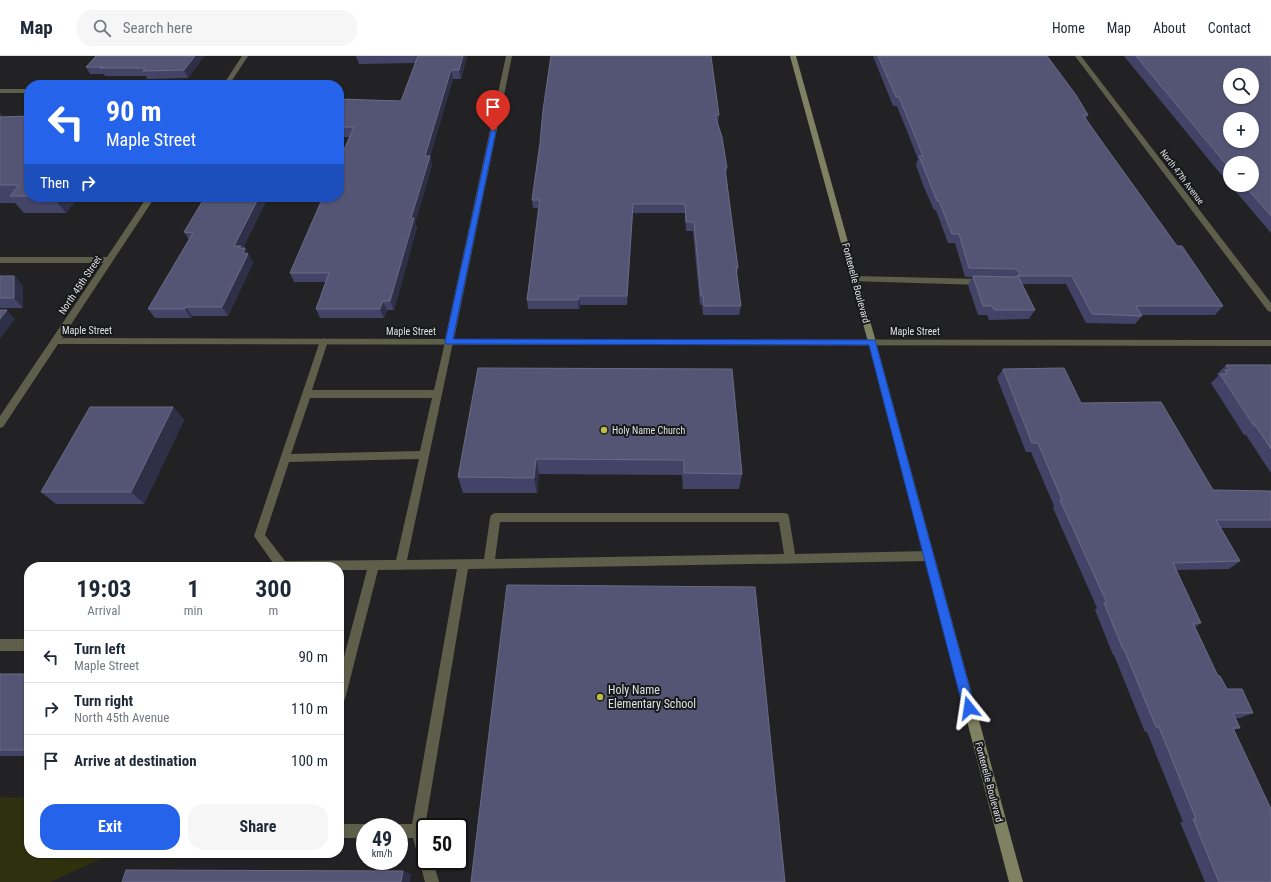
<!DOCTYPE html>
<meta charset="utf-8">
<style>
:root{--surface:#fff;--page:#f6f6f7;--text:#1f2937;--muted:#747a83;--line:#e0e1e3;--accent:#2563eb}
body{margin:0;font-family:"Roboto Condensed",sans-serif;background:var(--page);color:var(--text);height:100vh;display:flex;flex-direction:column;font-size:15px;white-space:nowrap}
*{box-sizing:border-box;margin:0}
p{font-size:13px;color:var(--muted)}
.icon{flex:none;width:22px;height:22px;fill:none;stroke:currentColor;stroke-width:2;stroke-linecap:round;stroke-linejoin:round}
.map{position:relative;flex:1;overflow:hidden}
.panel{position:absolute;left:24px;top:506px;width:320px;height:296px;display:flex;flex-direction:column;background:var(--surface);border-radius:16px;box-shadow:0 1px 3px #0004}
.panel>*{flex:none}
.guide{position:absolute;left:24px;top:24px;width:320px;height:122px;border-radius:16px;box-shadow:0 1px 3px #0004;background:#2563eb;color:#fff;overflow:hidden}
.buttons{position:absolute;left:1223px;top:12px;display:grid;gap:8px}
.buttons a{display:grid;place-items:center;width:36px;height:36px;border-radius:50%;background:var(--surface);box-shadow:0 1px 3px #0004;font-size:20px}
.speed{position:absolute;left:356px;top:762px;display:flex;gap:8px;font-size:20px;font-weight:700;text-align:center}
.speed>*{display:grid;place-content:center;width:52px;height:52px;border-radius:50%;background:var(--surface);box-shadow:0 1px 3px #0004;line-height:1}
.speed small{font-size:10px;font-weight:400}
.speed .limit{border:2px solid #111;border-radius:6px;background:#fff;color:#111}
.pin{position:absolute;display:grid;place-items:center;width:34px;height:34px;color:#fff;margin:-41px -17px;border-radius:50% 50% 50% 0;rotate:-45deg;box-shadow:0 0 4px #0007}
.pin .icon{rotate:45deg}
.me{position:absolute;width:44px;margin:-22px;rotate:345deg;stroke-linejoin:round;filter:drop-shadow(0 0 3px #0008)}
.turn{display:flex;align-items:center;gap:14px;height:84px;padding:0 16px;font-size:18px}
.turn .icon{width:52px;height:52px;stroke-width:2.5}
.turn b{display:block;font-size:28px;line-height:34px}
.then{display:flex;align-items:center;height:38px;padding:0 16px;background:#0003;gap:8px;font-size:15px}
.eta{display:flex;justify-content:space-evenly;align-items:center;height:68px;text-align:center}
.eta b{font-size:24px;font-weight:700;line-height:28px}
.action{display:flex;gap:8px;margin-top:auto;padding:8px 16px}
.action a{flex:1;height:46px;border-radius:16px;background:var(--accent);color:#fff;font-size:16px;font-weight:700;line-height:46px;text-align:center}
.action a+a{background:var(--page);color:var(--text)}
ul{padding:0;list-style:none}
li{display:flex;align-items:center;gap:12px;height:52px;padding:0 16px;border-top:1px solid var(--line)}
li div{flex:1}
li b{display:block;font-size:15px}
li em{font-style:normal}
header{display:flex;align-items:center;gap:24px;box-sizing:border-box;height:56px;padding:0 20px;background:var(--surface);border-bottom:1px solid var(--line)}
header strong{font-size:19px}
nav{display:flex;gap:22px;margin-inline-start:auto;font-size:14px}
.search{width:280px;height:36px;background:var(--page);display:flex;align-items:center;gap:10px;box-sizing:border-box;padding:0 14px;border-radius:16px;color:var(--muted);font-size:15px}
.map>svg:first-child{display:block}
.green{fill:#2e300e}
.lines{fill:none;stroke-linecap:round;stroke-linejoin:round}
.service{fill:#5e5f4b;fill-rule:evenodd}
.minor{fill:#5e5f4b;fill-rule:evenodd}
.secondary{fill:#7f8262;fill-rule:evenodd}
.wall{fill:#434368;fill-rule:evenodd}
.shaded-wall{fill:#2f2f48}
.building{fill:#545475;stroke:#6a6a86;fill-rule:evenodd}
.route{fill:#2563eb;stroke:#184099}
.poi-dot{fill:#bbc045;stroke:#18191b;stroke-width:1.5}
.labels{text-anchor:middle;dominant-baseline:central;stroke-width:4;stroke-linejoin:round;paint-order:stroke}
.far-street-label{font-size:9px;fill:#e0e0e2;stroke:#18191b}
.street-label{font-size:10px;fill:#e0e0e2;stroke:#18191b}
.poi-label{font-size:10px;fill:#e0e0e2;stroke:#18191b;text-anchor:start}
.near-poi-label{font-size:12px;fill:#e0e0e2;stroke:#18191b;text-anchor:start}
</style>
<header>
<strong>Map</strong>
<div class="search"><svg class="icon" aria-label="search" viewBox="0 0 24 24"><circle cx="10" cy="10" r="6"/><path d="M15 15l6 6"/></svg>Search here</div>
<nav><a>Home</a><a>Map</a><a>About</a><a>Contact</a></nav>
</header>
<div class="map">
<svg width="1271" height="826" viewBox="0 0 1271 826">
<rect width="100%" height="100%" fill="#222225"/>
<path class="green" d="M0,741L29,742V797H114L50,826H0Z"/>
<g class="lines">
<g class="service">
<path d="M854,220L982,223L986,226L982,229L851,225L850,223Z"/>
<path d="M324,282L328,285L312,334H434L445,286L449,283L453,286L407,504L484,503L490,462L491,459L495,457H784L788,458L789,461L795,498L928,495L932,497L933,500L932,503L928,505L468,513L425,771V805H433L439,826H425L413,782H399V771H394L399,768H412L457,513L378,514L345,643L343,647L339,649V620L367,514H339V511H276L254,480L320,285ZM310,342H432L420,395L291,398ZM419,403L396,504L285,505L265,479L289,406ZM500,466H779L784,498L495,503Z"/>
<rect x="0" y="583" width="29" height="12"/>
<path d="M339,768H365L370,771H365V782H339Z"/>
</g>
<g class="minor">
<path d="M242,0H248L229,29H223Z"/>
<path d="M506,0H512L454,283L1271,284V290L58,288L3,371L0,372V360L103,207H0V201H107L147,141H155L62,282L445,283Z"/>
<path d="M1075,0H1081L1271,247V256L1268,255Z"/>
<rect x="0" y="33" width="29" height="4"/>
</g>
<path class="secondary" d="M790,0H796L876,286L1023,826H1009L868,286Z"/>
</g>
<g class="wall">
<path d="M96,0H204L188,22L147,23L146,20H105L104,18H90L86,11Z"/>
<path d="M356,0H467L461,23H453L436,80L430,101L432,109L415,167L417,171L394,254H387L384,262H320L316,253L326,226H294L290,217L350,81H339V43L401,45L415,7L359,8Z"/>
<path d="M873,0H1047L1088,59L1086,63L1105,90L1177,190L1223,250L1215,259H1142V260L1135,268L1086,267L1066,228H1022L1035,254L1029,263L989,264L987,259H978L968,229L972,221H965L955,187H948L936,154H934L923,129L916,109L918,103L897,50H893Z"/>
<path d="M1124,0H1271V177L1214,110ZM1230,107L1252,129H1230Z"/>
<path d="M550,4L719,59L718,67L727,112L726,118L738,212L737,218L741,250L739,259H703L702,249H700L693,175H686L685,157H633L627,249H580L579,253H528L527,244L538,152H533L532,144L540,87Z"/>
<path d="M0,57L3,61L29,60V141H78L66,157H24L15,147H0Z"/>
<path d="M268,141L243,192H245L253,207L228,260H192L191,262H155L148,253L189,184L184,176Z"/>
<path d="M0,220H14L23,230V252H0Z"/>
<path d="M1226,309H1271V417L1246,379H1244L1211,327L1218,320L1217,318Z"/>
<path d="M478,312L742,418L739,433H683L682,419L539,418L537,437H463L458,421Z"/>
<path d="M1003,313L1081,347L1213,434L1271,435V472H1221L1240,505L1229,513L1176,514L1201,567L1195,571L1218,620L1227,633L1253,657L1240,662H1235L1240,672L1234,674L1271,826H1205L1180,766H1183L1147,676H1145L1114,599H1113L1095,554L1097,552L1053,452L1054,450L1031,396H1026L997,322Z"/>
<path d="M173,351L184,364L144,448H56L41,436Z"/>
<rect x="0" y="618" width="29" height="82"/>
</g>
<g class="shaded-wall">
<path d="M195,0H204L188,22L184,14Z"/>
<path d="M463,0H467L461,23L459,14Z"/>
<path d="M451,14L453,23L430,101L432,109L415,167L417,171L394,254L390,245L411,162L425,100L434,70Z"/>
<path d="M0,57L11,71H0Z"/>
<path d="M53,141H78L66,157Z"/>
<path d="M259,141H268L242,193L245,192L253,207L228,260L222,251L234,190Z"/>
<path d="M633,148V157L627,249V240Z"/>
<path d="M14,220L23,230V252L14,242Z"/>
<path d="M579,240L580,249L579,253L578,244Z"/>
<path d="M383,245L387,254L384,262L380,253Z"/>
<path d="M186,251L192,260L191,262L185,253Z"/>
<path d="M7,254L15,263L0,283V263Z"/>
<path d="M173,351L184,364L144,448L131,436Z"/>
<path d="M536,403L539,418L537,437L534,422Z"/>
<path d="M403,815L411,818L410,826H401Z"/>
</g>
<g class="building">
<path d="M96,0H195L184,14L143,15L145,12H100L102,11H86Z"/>
<path d="M418,0H463L459,14H451L434,70L425,100H430L411,162H414L390,245H383L380,253H316L329,217H290L323,141H339V105L354,71H339V43L401,45Z"/>
<path d="M551,0H711L719,59H715L722,81L727,112H725L738,212H736L741,250H704L703,240H701L694,166H686L685,148H633L627,240H579L578,244H527L540,144H532L540,87L543,54Z"/>
<path d="M878,0H1047L1076,39L1088,59H1083L1105,90L1177,190H1182L1223,250H1136L1142,260L1092,258L1072,220H1018L1020,216L1015,213L969,212L959,178H952L939,145H937L919,100H923L899,41H896Z"/>
<path d="M1136,0H1271V160L1244,129H1252V107H1230V113ZM1230,19H1252V41H1230ZM1230,63H1252V85H1230Z"/>
<path d="M29,60V140H10L19,129H0V61Z"/>
<path d="M205,141H259L234,190H241L239,192H245L243,197L248,198L222,251H186L185,253H148L193,177L184,176Z"/>
<rect x="0" y="220" width="14" height="22"/>
<path d="M973,220L1015,221L1018,220L1035,254H994L992,250H983Z"/>
<path d="M0,254H7L0,263Z"/>
<path d="M1226,309H1271V393L1256,370H1254L1220,318H1227L1225,314H1230Z"/>
<path d="M478,312L732,313L742,418L684,417V404L536,403L534,422L458,421Z"/>
<path d="M1064,312L1081,347L1161,346L1213,434L1271,435V464H1216L1240,505L1173,507L1201,567H1193L1218,620H1220L1227,633H1242L1253,657H1233L1240,672H1233L1271,753V826H1219L1193,763H1196L1159,671H1156L1124,593H1123L1104,547H1107L1060,444H1062L1038,387H1032L1003,313Z"/>
<path d="M90,351H173L131,436H41Z"/>
<path d="M507,529L755,531L785,826H471Z"/>
<rect x="0" y="618" width="29" height="76"/>
<path d="M126,814L403,815L401,826H122Z"/>
</g>
<path class="route" d="M491,74L496,75L453,283L875,284L975,652L973,656L969,657L965,656L963,652L869,289L446,288L445,286Z"/>
<g class="poi-dot">
<circle cx="604" cy="374" r="4"/>
<circle cx="600" cy="641" r="4"/>
</g>
<g class="labels">
<g class="far-street-label">
<text transform="translate(1182 121) rotate(53)">North 47th Avenue</text>
</g>
<g class="street-label">
<text transform="translate(856 227) rotate(75)">Fontenelle Boulevard</text>
<text transform="translate(80 229) rotate(-56)">North 45th Street</text>
<text x="87" y="274">Maple Street</text>
<text x="411" y="275">Maple Street</text>
<text x="915" y="275">Maple Street</text>
<text transform="translate(989 726) rotate(75)">Fontenelle Boulevard</text>
</g>
<g class="poi-label">
<text x="612" y="374">Holy Name Church</text>
</g>
<g class="near-poi-label">
<text x="608" y="634">Holy Name<tspan x="608" dy="14">Elementary School</tspan></text>
</g>
</g>
</svg>
<div class="buttons">
<a><svg class="icon" aria-label="search" viewBox="0 0 24 24"><circle cx="10" cy="10" r="6"/><path d="M15 15l6 6"/></svg></a>
<a>+</a>
<a>−</a>
</div>
<div class="speed"><div>49<small>km/h</small></div><div class="limit">50</div></div>
<div class="pin" style="left:493px;top:75px;background:#d93025"><svg class="icon" aria-label="arrive" viewBox="0 0 24 24"><path d="M6 21V4h12l-3 4 3 4H6"/></svg></div>
<svg class="me" style="left:969px;top:652px" viewBox="-20 -20 40 40"><path d="M0-17L14 15 0 8-14 15z" fill="#2563eb" stroke="#fff" stroke-width="4"/></svg>
<div class="guide">
<div class="turn"><svg class="icon" aria-label="left" viewBox="0 0 24 24"><path d="M17 20v-9H6M10 6l-5 5 5 5"/></svg><div><b>90 m</b>Maple Street</div></div>
<div class="then">Then<svg class="icon" aria-label="right" viewBox="0 0 24 24"><path d="M7 20v-9h11M14 6l5 5-5 5"/></svg></div>
</div>
<section class="panel">
<div class="eta">
<div><b>19:03</b><p>Arrival</p></div>
<div><b>1</b><p>min</p></div>
<div><b>300</b><p>m</p></div>
</div>
<ul>
<li><svg class="icon" aria-label="left" viewBox="0 0 24 24"><path d="M17 20v-9H6M10 6l-5 5 5 5"/></svg><div><b>Turn left</b><p>Maple Street</p></div><em>90 m</em></li>
<li><svg class="icon" aria-label="right" viewBox="0 0 24 24"><path d="M7 20v-9h11M14 6l5 5-5 5"/></svg><div><b>Turn right</b><p>North 45th Avenue</p></div><em>110 m</em></li>
<li><svg class="icon" aria-label="arrive" viewBox="0 0 24 24"><path d="M6 21V4h12l-3 4 3 4H6"/></svg><div><b>Arrive at destination</b></div><em>100 m</em></li>
</ul>
<div class="action"><a>Exit</a><a>Share</a></div>
</section>
</div>
